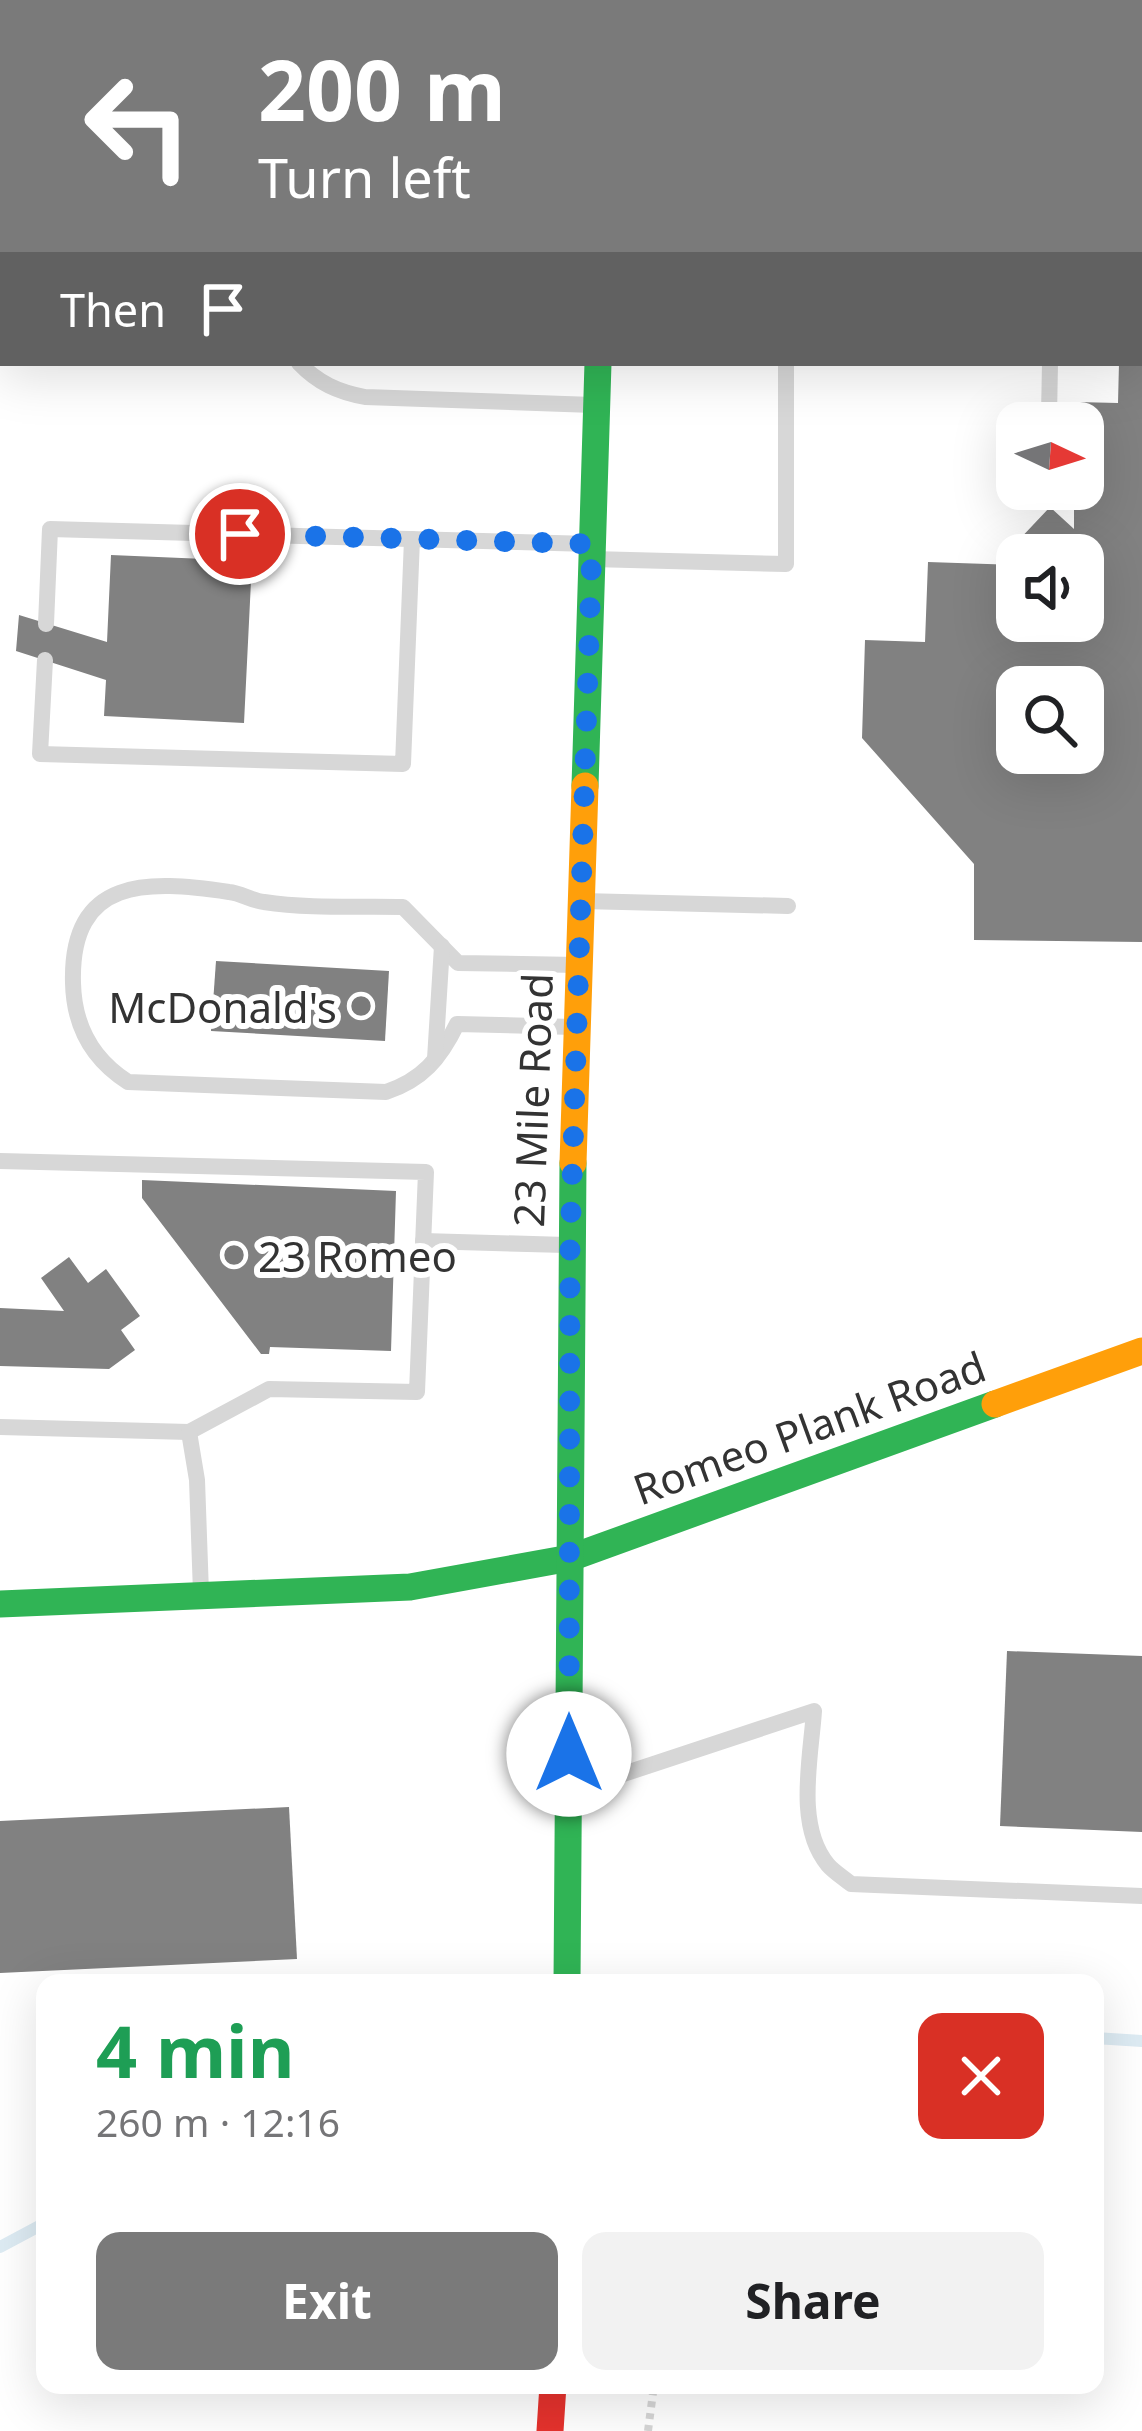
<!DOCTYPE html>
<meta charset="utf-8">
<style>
:root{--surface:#fff;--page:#f2f2f2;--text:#202124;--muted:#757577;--accent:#7a7a7a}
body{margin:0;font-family:"Noto Sans",sans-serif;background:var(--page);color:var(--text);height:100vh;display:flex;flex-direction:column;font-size:45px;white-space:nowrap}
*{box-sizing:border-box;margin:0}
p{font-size:39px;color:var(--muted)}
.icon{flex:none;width:66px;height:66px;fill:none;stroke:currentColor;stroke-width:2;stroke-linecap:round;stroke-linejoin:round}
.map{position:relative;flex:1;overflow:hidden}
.drawer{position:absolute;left:36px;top:1974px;width:1068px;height:420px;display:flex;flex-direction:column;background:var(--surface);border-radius:24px;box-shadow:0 12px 48px #0002}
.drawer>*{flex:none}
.top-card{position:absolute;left:0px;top:0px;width:1143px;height:366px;box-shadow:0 12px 48px #0002;background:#7a7a7a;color:#fff;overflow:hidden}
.needle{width:78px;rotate:94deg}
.tools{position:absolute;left:996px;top:402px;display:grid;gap:24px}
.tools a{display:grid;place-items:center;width:108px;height:108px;border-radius:24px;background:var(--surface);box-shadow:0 12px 48px #0002;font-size:60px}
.pin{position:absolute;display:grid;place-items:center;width:102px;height:102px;color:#fff;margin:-51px;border:6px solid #fff;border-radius:50%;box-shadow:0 3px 12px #0007}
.me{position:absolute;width:132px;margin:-66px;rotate:0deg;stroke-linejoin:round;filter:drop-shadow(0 0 9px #0008)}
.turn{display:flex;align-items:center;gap:42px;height:252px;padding:0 60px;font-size:54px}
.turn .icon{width:156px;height:156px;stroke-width:2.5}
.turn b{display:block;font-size:84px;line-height:102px}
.then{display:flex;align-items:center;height:114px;padding:0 60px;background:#0003;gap:24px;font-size:45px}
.round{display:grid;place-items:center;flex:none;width:126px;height:126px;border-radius:24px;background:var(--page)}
.summary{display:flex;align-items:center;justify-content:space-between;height:204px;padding:0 60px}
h1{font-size:72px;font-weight:700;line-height:90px;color:#1e9e55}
.primary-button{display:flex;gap:24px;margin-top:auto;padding:24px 60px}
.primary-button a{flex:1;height:138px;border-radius:24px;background:var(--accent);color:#fff;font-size:48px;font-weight:700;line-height:138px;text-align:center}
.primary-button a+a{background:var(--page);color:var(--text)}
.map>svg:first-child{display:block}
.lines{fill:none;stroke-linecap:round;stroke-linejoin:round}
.stream{stroke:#ddebf3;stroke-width:12}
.building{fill:#818181;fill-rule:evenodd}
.path{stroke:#d6d6d6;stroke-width:8;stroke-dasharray:6 6;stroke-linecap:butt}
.lane{stroke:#d7d7d7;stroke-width:16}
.fast{stroke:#30b455;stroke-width:27}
.slow{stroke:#ff9f0a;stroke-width:27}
.jam{stroke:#e5322d;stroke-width:27}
.route{stroke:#1a73e8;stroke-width:21;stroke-dasharray:0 37.8}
.poi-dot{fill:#7a7a7a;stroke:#fff;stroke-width:4.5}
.labels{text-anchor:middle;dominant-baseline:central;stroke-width:12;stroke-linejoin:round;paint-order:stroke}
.poi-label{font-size:42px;fill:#333;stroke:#fff;text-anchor:end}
.street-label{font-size:42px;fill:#333;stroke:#fff}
</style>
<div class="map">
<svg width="1142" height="2431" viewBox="0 0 1142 2431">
<rect width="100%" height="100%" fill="#fff"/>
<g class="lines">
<g class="stream">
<path d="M1095,2038L1142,2041"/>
<path d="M0,2247L45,2223"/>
</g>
</g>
<g class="building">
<path d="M1119,363H1142V942L974,940V864L862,738L865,640L925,642L928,562L1017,565V621H1083V555H1026L1015,544L1050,507L1074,529V489H1083V423H1075L1076,402L1118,403ZM1017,687H1083V753H1017Z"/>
<path d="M111,555L252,561L244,723L104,716L106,680L16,651L19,615L107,642Z"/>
<path d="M216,961L389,971L385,1041L211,1031Z"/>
<path d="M142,1180L396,1191L391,1351L270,1347L269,1354H261L142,1198Z"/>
<path d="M69,1257L88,1283L106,1269L140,1316L121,1330L135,1350L109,1369L0,1366V1308L64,1311L41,1278Z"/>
<path d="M1007,1651L1142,1656V1832L1000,1826Z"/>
<path d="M289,1807L297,1959L0,1973V1821Z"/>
</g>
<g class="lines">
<path class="path" d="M648,2431L654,2385"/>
<g class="lane">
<path d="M1055,3V0"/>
<path d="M1140,187H1142"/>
<path d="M299,363C318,383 338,392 365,397L593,405"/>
<path d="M1049,416L1050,363"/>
<path d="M592,559L786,564V363"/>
<path d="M46,624L50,529L591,544"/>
<path d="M45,660L40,754L403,764L412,539"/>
<path d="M582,901L788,906"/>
<path d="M574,1027L457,1024C440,1059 422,1080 386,1092L128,1082C92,1059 74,1026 73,983C70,876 148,880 229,892C241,893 252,901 264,902C309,909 358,906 403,907L458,963L578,965"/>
<path d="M435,1059L442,946"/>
<path d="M0,1161L426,1172L417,1392L269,1389L189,1432L0,1427"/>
<path d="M423,1241L566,1245"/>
<path d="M189,1432L197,1480L201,1593"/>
<path d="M569,1792L814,1711C811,1757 795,1826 828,1865C834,1872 844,1878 851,1884L1142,1896"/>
</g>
<g class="fast">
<path d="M608,0V3"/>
<path d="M585,786L598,363"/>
<path d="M0,1604L410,1587L570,1558L995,1404"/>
<path d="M567,1983L573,1163"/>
</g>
<g class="slow">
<path d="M573,1163L585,786"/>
<path d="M995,1404L1142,1351"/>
</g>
<path class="jam" d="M550,2431L553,2385"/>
</g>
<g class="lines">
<path class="route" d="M240,534L592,544L570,1245L569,1754"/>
</g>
<g class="poi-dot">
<circle cx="361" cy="1006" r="12"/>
<circle cx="234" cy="1255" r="12"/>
</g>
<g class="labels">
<g class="poi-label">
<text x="337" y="1006">McDonald's</text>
<text x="258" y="1255" text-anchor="start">23 Romeo</text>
</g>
<g class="street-label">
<text transform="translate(532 1100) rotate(-88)">23 Mile Road</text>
<text transform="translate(809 1427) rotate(-20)">Romeo Plank Road</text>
</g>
</g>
</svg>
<div class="tools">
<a><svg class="needle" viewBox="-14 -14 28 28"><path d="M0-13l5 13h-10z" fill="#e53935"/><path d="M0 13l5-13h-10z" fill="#757577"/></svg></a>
<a><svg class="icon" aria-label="sound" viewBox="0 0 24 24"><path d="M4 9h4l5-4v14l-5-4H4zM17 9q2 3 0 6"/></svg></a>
<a><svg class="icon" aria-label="search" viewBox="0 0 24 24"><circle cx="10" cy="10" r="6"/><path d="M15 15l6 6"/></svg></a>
</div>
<div class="pin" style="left:240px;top:534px;background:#d93025"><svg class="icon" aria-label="arrive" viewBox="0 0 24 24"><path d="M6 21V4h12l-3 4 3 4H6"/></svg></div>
<svg class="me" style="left:569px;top:1754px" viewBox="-20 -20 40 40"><circle r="19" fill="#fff"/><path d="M0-13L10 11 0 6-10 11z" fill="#1a73e8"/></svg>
<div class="top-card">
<div class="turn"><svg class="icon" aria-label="left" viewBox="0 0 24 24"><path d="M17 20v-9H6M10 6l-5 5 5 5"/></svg><div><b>200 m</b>Turn left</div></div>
<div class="then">Then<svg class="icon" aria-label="arrive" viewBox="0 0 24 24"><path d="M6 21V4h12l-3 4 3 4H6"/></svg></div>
</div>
<section class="drawer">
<div class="summary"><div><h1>4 min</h1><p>260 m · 12:16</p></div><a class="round" style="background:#d93025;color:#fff"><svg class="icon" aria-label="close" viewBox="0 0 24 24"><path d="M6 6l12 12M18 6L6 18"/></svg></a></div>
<div class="primary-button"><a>Exit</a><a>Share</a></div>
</section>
</div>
